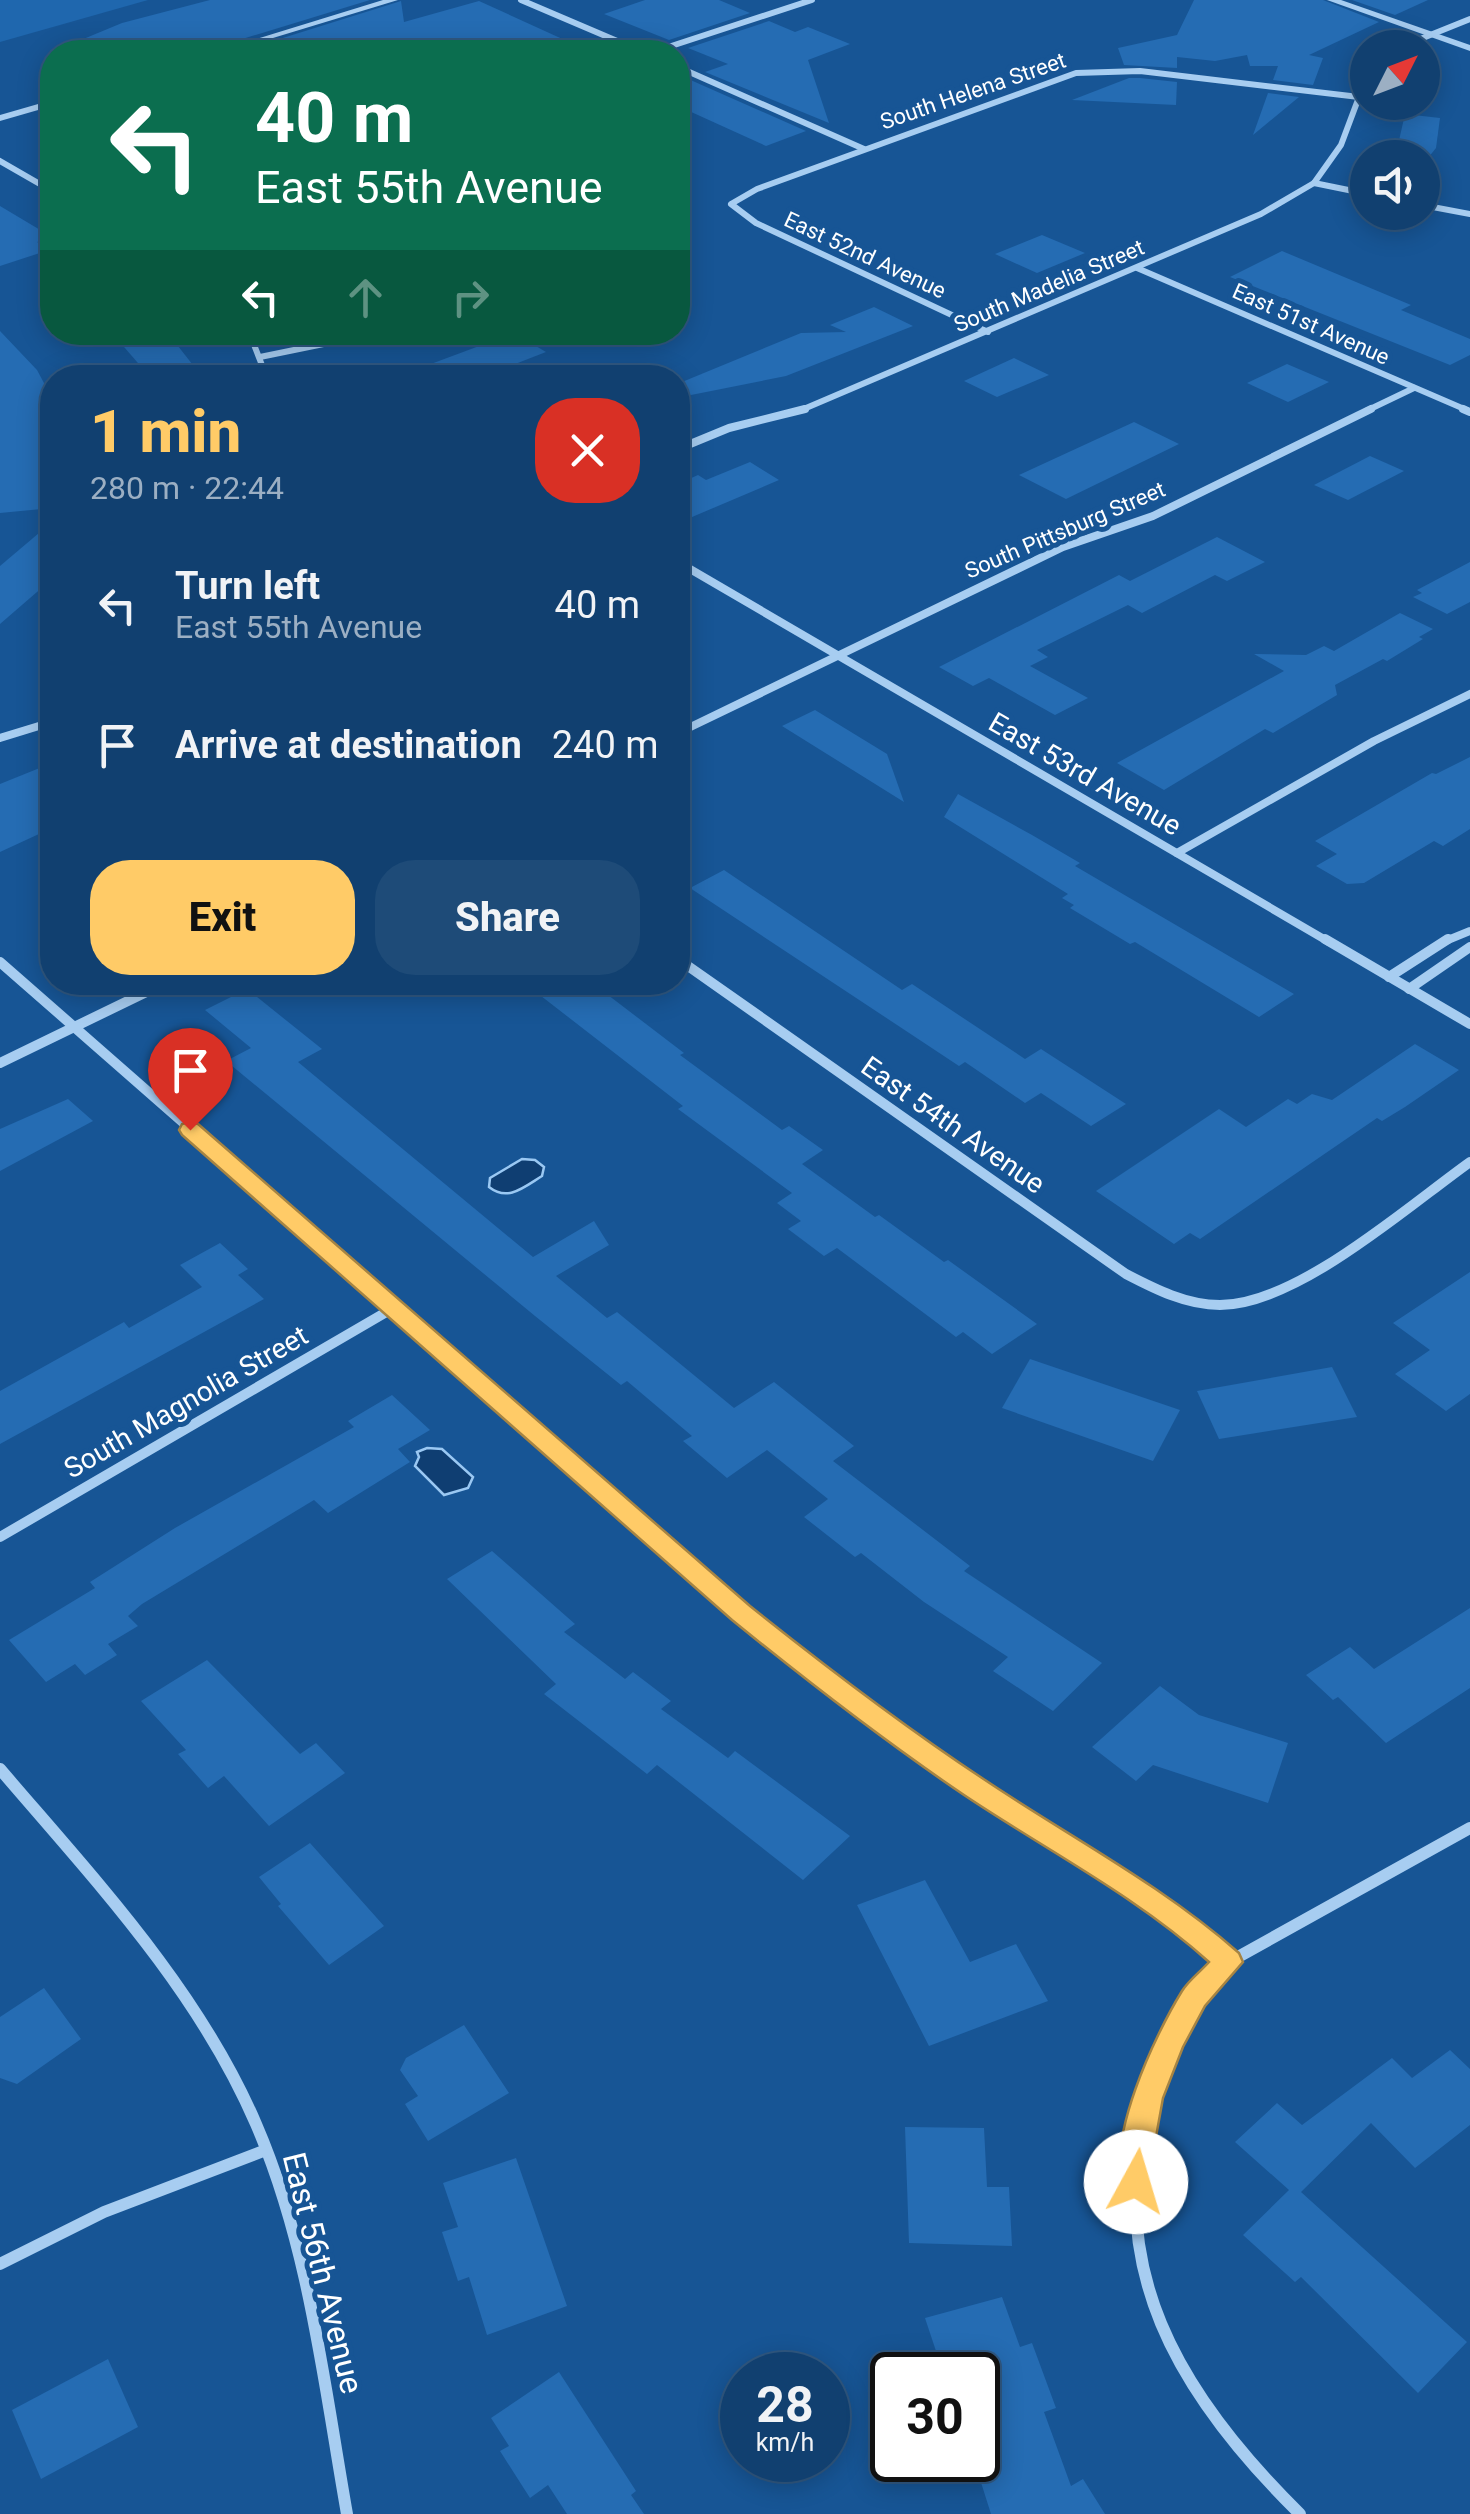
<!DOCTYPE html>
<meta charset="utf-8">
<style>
:root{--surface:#114070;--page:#1e4b78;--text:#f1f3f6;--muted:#9cafc3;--line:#305983;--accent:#ffcb67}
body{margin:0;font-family:Roboto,sans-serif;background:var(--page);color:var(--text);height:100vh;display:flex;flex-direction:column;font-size:38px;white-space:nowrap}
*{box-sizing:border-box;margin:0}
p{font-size:32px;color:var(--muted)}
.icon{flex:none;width:55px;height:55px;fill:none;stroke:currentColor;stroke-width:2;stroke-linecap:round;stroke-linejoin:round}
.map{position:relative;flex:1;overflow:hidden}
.panel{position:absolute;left:40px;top:365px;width:650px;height:630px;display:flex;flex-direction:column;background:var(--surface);border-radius:40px;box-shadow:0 5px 25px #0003,0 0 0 2px var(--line)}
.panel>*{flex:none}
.guide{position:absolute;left:40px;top:40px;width:650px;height:305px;border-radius:40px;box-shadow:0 5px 25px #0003,0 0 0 2px var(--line);background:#0b6e4f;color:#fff;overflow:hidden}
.needle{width:65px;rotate:48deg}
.controls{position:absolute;left:1350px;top:30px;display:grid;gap:20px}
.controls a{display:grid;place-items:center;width:90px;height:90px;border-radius:50%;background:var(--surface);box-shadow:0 5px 25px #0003,0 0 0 2px var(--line);font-size:50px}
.speed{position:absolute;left:720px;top:2352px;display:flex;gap:20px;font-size:50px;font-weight:700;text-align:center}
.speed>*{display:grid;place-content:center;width:130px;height:130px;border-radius:50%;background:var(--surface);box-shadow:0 5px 25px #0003,0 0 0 2px var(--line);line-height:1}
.speed small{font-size:25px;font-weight:400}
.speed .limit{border:5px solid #111;border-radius:15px;background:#fff;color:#111}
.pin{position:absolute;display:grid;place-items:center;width:85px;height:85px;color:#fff;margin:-102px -42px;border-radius:50% 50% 50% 0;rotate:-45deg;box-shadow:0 0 10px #0007}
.pin .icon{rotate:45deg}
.me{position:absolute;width:110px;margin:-55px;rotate:6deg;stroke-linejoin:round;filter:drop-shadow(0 0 8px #0008)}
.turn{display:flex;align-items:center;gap:35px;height:210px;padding:0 50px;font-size:45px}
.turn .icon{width:130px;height:130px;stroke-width:2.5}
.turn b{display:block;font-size:70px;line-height:85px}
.lanes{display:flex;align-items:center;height:95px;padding:0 50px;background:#0003;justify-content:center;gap:50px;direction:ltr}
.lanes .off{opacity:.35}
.round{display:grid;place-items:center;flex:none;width:105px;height:105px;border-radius:40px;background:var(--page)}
.summary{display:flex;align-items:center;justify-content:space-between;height:170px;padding:0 50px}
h1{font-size:60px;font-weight:800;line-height:75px;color:var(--accent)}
.cta{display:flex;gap:20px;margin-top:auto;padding:20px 50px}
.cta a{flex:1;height:115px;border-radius:40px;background:var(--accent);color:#111;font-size:40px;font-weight:800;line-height:115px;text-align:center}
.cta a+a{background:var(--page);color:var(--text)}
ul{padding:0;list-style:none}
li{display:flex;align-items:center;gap:30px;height:140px;padding:0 50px}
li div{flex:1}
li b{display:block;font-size:38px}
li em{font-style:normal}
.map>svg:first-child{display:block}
.green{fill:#1f67ae}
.water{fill:#0f3e72;stroke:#9ac8f3;stroke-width:2.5}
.building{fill:#256cb3}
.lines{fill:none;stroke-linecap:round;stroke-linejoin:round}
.minor-far3{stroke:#a7cdf1;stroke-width:6}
.minor-far2{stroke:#a7cdf1;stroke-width:8}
.minor-far1{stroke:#a7cdf1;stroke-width:10}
.minor{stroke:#a7cdf1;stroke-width:12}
.tertiary{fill:#a7cdf1;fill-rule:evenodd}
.route{fill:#ffcb67;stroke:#a68443;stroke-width:2.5}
.labels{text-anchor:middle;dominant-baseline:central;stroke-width:10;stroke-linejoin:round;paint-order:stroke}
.far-street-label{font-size:22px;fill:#fff;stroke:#175595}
.street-label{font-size:28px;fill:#fff;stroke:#175595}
.near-street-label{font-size:32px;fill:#fff;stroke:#175595}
</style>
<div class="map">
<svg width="1470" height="2514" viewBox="0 0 1470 2514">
<rect width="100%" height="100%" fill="#175595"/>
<path class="green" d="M0,0H148L0,42Z"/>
<g class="water">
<path d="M522,1159L535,1160L544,1167L542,1176C524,1187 508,1202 489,1187L490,1178Z"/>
<path d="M427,1448L442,1449L473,1477L468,1488L444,1495L415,1466L419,1457L417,1452Z"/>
</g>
<g class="building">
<path d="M210,0H370L213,48L210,52H176L174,46L144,52H52L122,23Z"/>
<path d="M645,0H719L750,13L669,40L604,14Z"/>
<path d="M1194,0H1323L1379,22L1309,55L1323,58L1313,85L1273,80L1278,66H1250L1247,55L1215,61L1177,57V68L1124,65L1118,48L1177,35Z"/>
<path d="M1352,0H1428L1395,15Z"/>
<path d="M401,1L404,22L479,1L591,52H238Z"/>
<path d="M769,21L795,32L808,27L850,44L808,60L829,123L705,72L728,64L688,48Z"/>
<path d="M686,78L806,131L766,146L678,106V81Z"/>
<path d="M1140,78L1177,82L1176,105L1072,100L1129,78Z"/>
<path d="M1268,93L1299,97L1253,135Z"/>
<path d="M1405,114L1440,118L1436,148L1428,158H1395Z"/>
<path d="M0,206L52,237L37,242L49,250L0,266Z"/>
<path d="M1042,235L1085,253L1037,273L995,254Z"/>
<path d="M1282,251L1411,305L1401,310L1470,339V355L1450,365L1230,277Z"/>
<path d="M874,307L913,326L786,376L686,396L682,382L801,333L846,332L830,325Z"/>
<path d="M0,331L37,370L52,398V508L0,513Z"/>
<path d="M111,332H167L196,369L151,378Z"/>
<path d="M514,333L546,352L479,378H404V374Z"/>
<path d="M1014,358L1049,375L997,397L964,381Z"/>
<path d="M1287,364L1329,382L1288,402L1247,383Z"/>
<path d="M1134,422L1179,444L1066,499L1019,475Z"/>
<path d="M1370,456L1404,471L1348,500L1314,485Z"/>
<path d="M750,462L779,480L678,523V484L698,475L706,480Z"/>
<path d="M52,522V579L0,624V566Z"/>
<path d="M1217,537L1265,562L1227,581L1215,575L1142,613L1128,605L1037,650L1048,657L1030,666L1088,698L1055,715L989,678L973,686L939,667L1119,575L1130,581Z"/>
<path d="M1470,562V602L1447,614L1413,597L1422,593L1417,590Z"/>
<path d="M1400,613L1433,629L1419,637L1423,639L1387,661L1383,659L1335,685L1337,695L1273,733L1265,729L1164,790L1117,763L1284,671L1254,654L1306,655L1324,646L1334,651Z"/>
<path d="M815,710L887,754L904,802L782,726Z"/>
<path d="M1470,757V829L1443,846L1434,841L1364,883L1347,884L1316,866L1337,854L1315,841L1432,773L1436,774Z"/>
<path d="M52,763V828L0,852V784Z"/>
<path d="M958,794L1032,835L1080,863L1075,866L1294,994L1259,1017L1135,942L1130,944L1070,908L1074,905L1062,898L1068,894L944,817Z"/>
<path d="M724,870L902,990L912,984L1025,1059L1041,1049L1126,1104L1091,1126L1041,1093L1025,1103L965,1062L959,1066L690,888Z"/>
<path d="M523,982H591L684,1053L680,1055L782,1130L789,1126L823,1150L802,1164L875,1217L879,1215L944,1262L948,1260L1037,1324L992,1354L963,1332L956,1337L837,1248L824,1256L788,1229L801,1221L777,1203L792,1193L678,1109L683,1106Z"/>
<path d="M247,989L322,1049L298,1062L533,1257L594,1221L609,1245L556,1276L607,1318L617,1312L734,1408L774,1382L854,1446L833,1461L970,1566L964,1571L1102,1663L1053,1711L993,1671L1008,1657L924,1602L861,1553L855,1557L804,1517L828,1499L767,1450L727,1478L683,1441L692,1436L627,1381L621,1385L535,1316L226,1061L251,1048L205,1010Z"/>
<path d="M1415,1044L1459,1070L1405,1107L1382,1121L1377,1118L1200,1239L1190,1233L1174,1244L1096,1191L1219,1109L1246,1127L1288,1099L1297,1104L1312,1094L1332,1100Z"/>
<path d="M68,1099L93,1121L0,1171V1129Z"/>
<path d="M220,1243L248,1269L238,1275L264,1299L0,1444V1391L124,1322L129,1328L202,1287L180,1265Z"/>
<path d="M1470,1272V1394L1446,1411L1395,1374L1430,1350L1393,1323Z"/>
<path d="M1030,1359L1180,1410L1153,1461L1002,1408Z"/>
<path d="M1332,1367L1357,1417L1219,1439L1197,1391Z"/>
<path d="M392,1395L430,1430L398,1449L410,1462L328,1513L314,1500L142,1604L128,1616L138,1626L108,1644L117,1655L85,1675L75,1664L46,1682L9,1640L95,1588L90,1582L175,1528L354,1427L348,1421Z"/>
<path d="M492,1551L575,1624L564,1632L625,1679L633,1672L671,1701L661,1709L728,1758L735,1751L850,1836L803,1880L657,1765L647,1774L544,1694L556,1684L447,1579Z"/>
<path d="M1470,1608V1688L1386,1743L1338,1697L1333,1700L1306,1675L1350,1647L1374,1669Z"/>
<path d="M207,1660L300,1754L316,1743L345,1773L269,1826L224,1776L208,1788L178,1754L186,1750L141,1701Z"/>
<path d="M1160,1686L1199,1715L1288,1743L1268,1803L1153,1765L1136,1781L1092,1747Z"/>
<path d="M310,1843L384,1926L329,1965L278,1906L281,1904L259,1877Z"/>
<path d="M925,1880L970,1962L1016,1944L1048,2001L929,2046L857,1905Z"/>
<path d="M44,1988L81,2039L17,2084L0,2078V2017Z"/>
<path d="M464,2025L509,2093L428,2141L405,2104L418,2096L400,2070L406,2058Z"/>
<path d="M1450,2050L1470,2069V2125L1415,2168L1371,2123L1301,2192L1467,2342L1418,2393L1301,2277L1295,2282L1243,2235L1289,2190L1235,2142L1277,2103L1302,2125L1392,2058L1412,2078Z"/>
<path d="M905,2127L984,2128L987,2187H1009L1012,2246L909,2243Z"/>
<path d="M516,2158L567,2306L487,2335L469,2277L458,2281L442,2232L458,2227L443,2183Z"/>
<path d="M1002,2297L1020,2347L1032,2343L1056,2408L1044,2412L1071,2486L1083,2479L1105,2514H991L978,2473V2375H944L925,2318Z"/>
<path d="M108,2359L138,2427L41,2479L12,2410Z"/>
<path d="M559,2372L636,2491L631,2495L644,2514H567L548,2485L530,2498L500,2451L509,2446L491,2418Z"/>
</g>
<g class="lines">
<g class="minor-far3">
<path d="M521,0L643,52"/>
<path d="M1398,48L1470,19"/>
<path d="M653,52L812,0"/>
<path d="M678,67L864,149"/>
<path d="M0,161L52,191"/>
<path d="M1314,183L1368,194"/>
<path d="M1422,205L1470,214"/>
<path d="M1137,268L1469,411"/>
<path d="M249,332L267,378"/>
<path d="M988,332L756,223L731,204L757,189L1076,73L1140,71L1359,97"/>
<path d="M260,357L382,332"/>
<path d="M799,411L1261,214L1314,183L1341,145L1368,73"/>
<path d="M1366,411L1414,388"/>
</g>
<g class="minor-far2">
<path d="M1463,409L1470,412"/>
<path d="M678,449L729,428L805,409"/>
<path d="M678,562L1329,942"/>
<path d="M678,733L1063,547L1153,516L1371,409"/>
<path d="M0,738L52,722"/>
<path d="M1177,853L1374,741L1470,694"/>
<path d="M1443,942L1470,931"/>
</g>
<g class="minor-far1">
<path d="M1325,939L1470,1024"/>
<path d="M678,959L1126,1274C1155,1289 1186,1305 1220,1305C1297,1305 1408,1206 1470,1162"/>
<path d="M0,962L760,1628"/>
<path d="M1389,977L1448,939"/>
<path d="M1409,989L1470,947"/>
<path d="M0,1063L167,982"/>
<path d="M0,1537L395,1307"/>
</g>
<g class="minor">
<path d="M757,1625L876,1720L1184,1922L1229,1962C1191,1998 1167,2043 1152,2092C1099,2265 1180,2396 1300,2514"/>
<path d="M0,1769C94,1879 198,1989 256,2124C309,2246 324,2384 347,2514"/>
<path d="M1229,1962L1470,1828"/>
<path d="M0,2264L104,2212L266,2150"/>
</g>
<g class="tertiary">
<path d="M383,0H398L227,52H214Z"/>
<path d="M1327,0H1341L1470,45V51Z"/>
<path d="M52,100V106L0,121V115Z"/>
</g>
</g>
<path class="route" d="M190,1122L198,1124L750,1606C825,1666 902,1725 982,1778C1068,1836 1161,1884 1239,1953L1243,1962L1205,2006L1183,2047L1163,2098L1146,2192L1136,2196L1125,2192C1103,2143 1156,2033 1182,1991C1189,1980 1200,1972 1209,1962C1136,1896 1046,1850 964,1795C884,1741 807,1681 732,1620L182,1135L179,1130L182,1124Z"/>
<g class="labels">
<g class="far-street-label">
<text transform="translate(973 91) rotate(-19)">South Helena Street</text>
<text transform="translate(865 255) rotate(25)">East 52nd Avenue</text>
<text transform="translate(1049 286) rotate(-23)">South Madelia Street</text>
<text transform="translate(1311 324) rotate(24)">East 51st Avenue</text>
<text transform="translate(1065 530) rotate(-23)">South Pittsburg Street</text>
</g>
<g class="street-label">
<text transform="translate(1085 774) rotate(30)">East 53rd Avenue</text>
<text transform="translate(953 1125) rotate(35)">East 54th Avenue</text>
<text transform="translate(186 1402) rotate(-30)">South Magnolia Street</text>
</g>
<g class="near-street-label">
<text transform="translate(323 2273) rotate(76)">East 56th Avenue</text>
</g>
</g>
</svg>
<div class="controls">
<a><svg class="needle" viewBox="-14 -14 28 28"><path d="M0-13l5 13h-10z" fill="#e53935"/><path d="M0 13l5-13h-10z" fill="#9cafc3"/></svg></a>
<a><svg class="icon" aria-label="sound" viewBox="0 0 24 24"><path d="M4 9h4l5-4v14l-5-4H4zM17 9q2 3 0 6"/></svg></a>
</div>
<div class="speed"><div>28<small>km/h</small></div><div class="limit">30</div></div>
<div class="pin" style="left:190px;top:1130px;background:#d93025"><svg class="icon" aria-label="arrive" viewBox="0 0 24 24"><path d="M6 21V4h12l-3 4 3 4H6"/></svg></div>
<svg class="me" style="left:1136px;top:2182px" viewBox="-20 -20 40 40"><circle r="19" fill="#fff"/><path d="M0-13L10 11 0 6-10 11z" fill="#ffcb67"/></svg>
<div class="guide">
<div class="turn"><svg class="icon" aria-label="left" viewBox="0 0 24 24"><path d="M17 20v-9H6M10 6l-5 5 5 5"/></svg><div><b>40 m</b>East 55th Avenue</div></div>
<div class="lanes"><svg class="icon" aria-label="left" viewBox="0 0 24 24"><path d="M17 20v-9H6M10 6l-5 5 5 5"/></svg><svg class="icon off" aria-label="ahead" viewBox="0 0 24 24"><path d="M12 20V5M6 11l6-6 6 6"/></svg><svg class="icon off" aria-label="right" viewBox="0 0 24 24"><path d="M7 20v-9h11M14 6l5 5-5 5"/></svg></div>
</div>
<section class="panel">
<div class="summary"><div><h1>1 min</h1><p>280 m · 22:44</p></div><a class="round" style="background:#d93025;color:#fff"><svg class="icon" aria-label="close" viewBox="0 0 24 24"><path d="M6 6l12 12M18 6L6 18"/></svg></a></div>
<ul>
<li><svg class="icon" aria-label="left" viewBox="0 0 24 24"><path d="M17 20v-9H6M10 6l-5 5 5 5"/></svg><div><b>Turn left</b><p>East 55th Avenue</p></div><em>40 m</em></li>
<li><svg class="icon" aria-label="arrive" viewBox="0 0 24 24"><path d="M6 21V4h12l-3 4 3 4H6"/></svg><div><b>Arrive at destination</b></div><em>240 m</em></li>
</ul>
<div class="cta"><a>Exit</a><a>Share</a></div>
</section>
</div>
